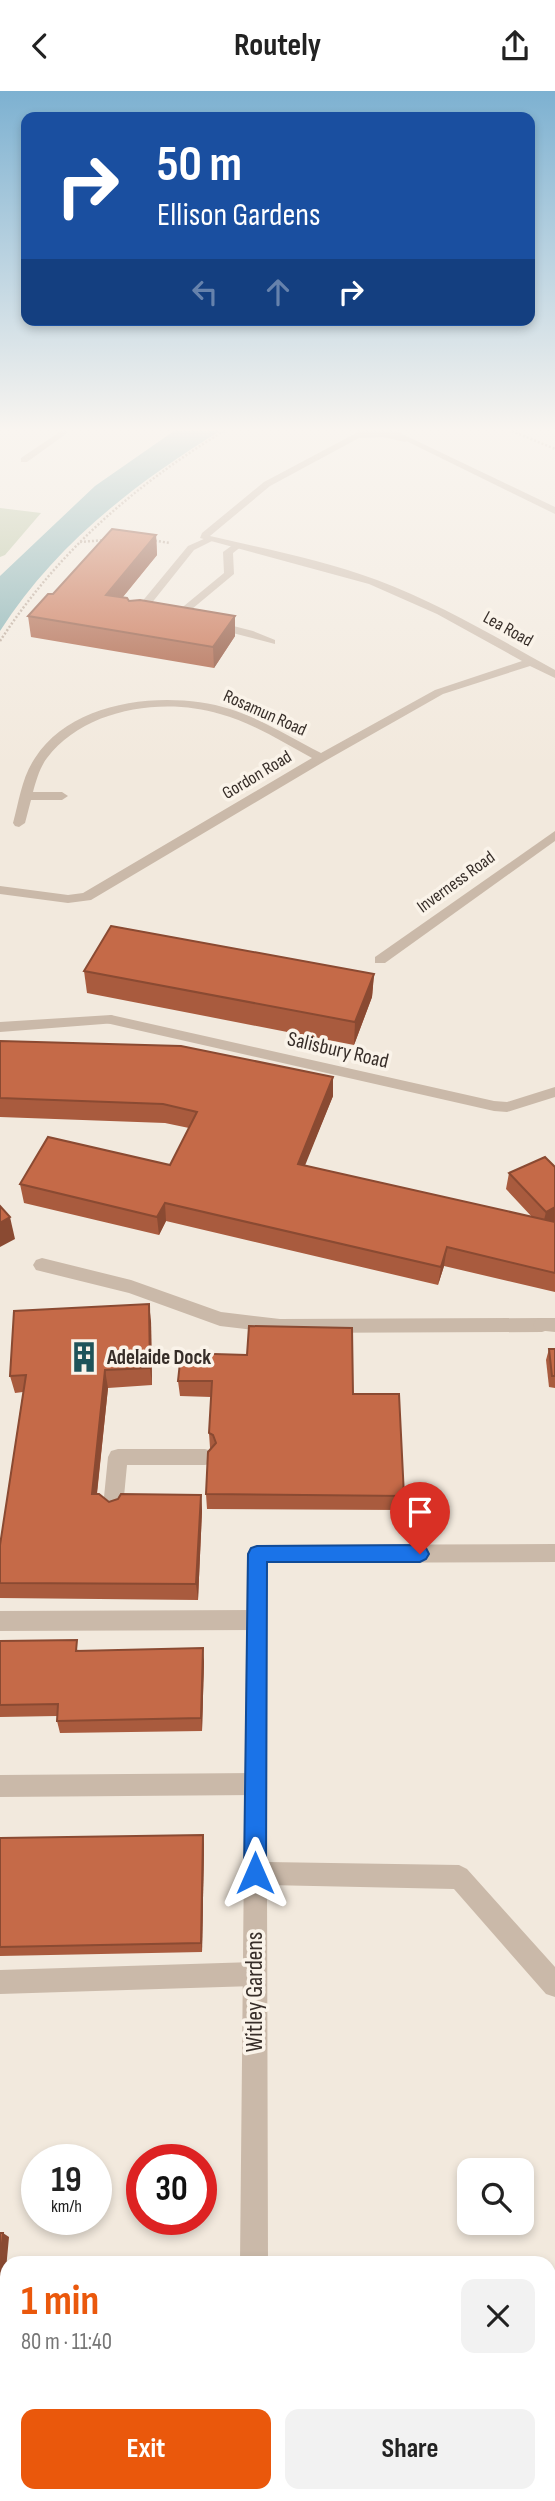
<!DOCTYPE html>
<meta charset="utf-8">
<style>
:root{--surface:#fff;--page:#f2f2f2;--text:#222;--muted:#767676;--accent:#ea580c}
body{margin:0;font-family:"Sofia Sans Condensed",sans-serif;background:var(--page);color:var(--text);height:100vh;display:flex;flex-direction:column;font-size:26px;white-space:nowrap}
*{box-sizing:border-box;margin:0}
p{font-size:23px;color:var(--muted)}
.icon{flex:none;width:38px;height:38px;fill:none;stroke:currentColor;stroke-width:2;stroke-linecap:round;stroke-linejoin:round}
.map{position:relative;flex:1;overflow:hidden}
.sheet{position:absolute;left:0px;top:2165px;width:556px;height:247px;display:flex;flex-direction:column;background:var(--surface);border-radius:21px 21px 0 0;box-shadow:0 4px 10px #0003}
.sheet>*{flex:none}
.guide{position:absolute;left:21px;top:21px;width:514px;height:214px;border-radius:14px;box-shadow:0 4px 10px #0003;background:#1a4fa0;color:#fff;overflow:hidden}
.controls{position:absolute;left:457px;top:2067px;display:grid;gap:14px}
.controls a{display:grid;place-items:center;width:77px;height:77px;border-radius:14px;background:var(--surface);box-shadow:0 4px 10px #0003;font-size:35px}
.speed{position:absolute;left:21px;top:2053px;display:flex;gap:14px;font-size:35px;font-weight:700;text-align:center}
.speed>*{display:grid;place-content:center;width:91px;height:91px;border-radius:50%;background:var(--surface);box-shadow:0 4px 10px #0003;line-height:1}
.speed small{font-size:18px;font-weight:400}
.speed .limit{border:10px solid #d22;background:#fff;color:#111}
.pin{position:absolute;display:grid;place-items:center;width:60px;height:60px;color:#fff;margin:-72px -30px;border-radius:50% 50% 50% 0;rotate:-45deg;box-shadow:0 0 7px #0007}
.pin .icon{rotate:45deg}
.me{position:absolute;width:77px;margin:-38px;rotate:0deg;stroke-linejoin:round;filter:drop-shadow(0 0 5px #0008)}
.turn{display:flex;align-items:center;gap:24px;height:147px;padding:0 21px;font-size:32px}
.turn .icon{width:91px;height:91px;stroke-width:2.5}
.turn b{display:block;font-size:49px;line-height:60px}
.lanes{display:flex;align-items:center;height:66px;padding:0 21px;background:#0003;justify-content:center;gap:35px;direction:ltr}
.lanes .off{opacity:.35}
.round{display:grid;place-items:center;flex:none;width:74px;height:74px;border-radius:14px;background:var(--page)}
.head{display:flex;align-items:center;justify-content:space-between;height:119px;padding:0 21px}
h1{font-size:42px;font-weight:700;line-height:52px;color:var(--accent)}
.cta{display:flex;gap:14px;margin-top:auto;padding:14px 21px}
.cta a{flex:1;height:80px;border-radius:14px;background:var(--accent);color:#fff;font-size:28px;font-weight:700;line-height:80px;text-align:center}
.cta a+a{background:var(--page);color:var(--text)}
header{display:flex;justify-content:space-between;align-items:center;height:91px;padding:0 21px;background:var(--surface);font-size:32px;font-weight:700}
.map>svg:first-child{display:block}
.green{fill:#b4c19d}
.water{fill:#7cacaf}
.lines{fill:none;stroke-linecap:round;stroke-linejoin:round}
.path{stroke:#b6a393;stroke-width:2.5;stroke-dasharray:2 2;stroke-linecap:butt}
.service{fill:#cab9a9;fill-rule:evenodd}
.minor{fill:#cab9a9;fill-rule:evenodd}
.tertiary{fill:#cab9a9;fill-rule:evenodd}
.wall{fill:#a95b3e}
.shaded-wall{fill:#8a4a32}
.building{fill:#c56a48;stroke:#8a4a32;stroke-width:2}
.route{fill:#1a73e8;stroke:#114b97;stroke-width:2}
.labels{text-anchor:middle;dominant-baseline:central;stroke-width:7;stroke-linejoin:round;paint-order:stroke}
.far-street-label{font-size:18px;fill:#372e29;stroke:#faf3e9}
.street-label{font-size:21px;fill:#372e29;stroke:#faf3e9}
.poi-label{font-size:21px;font-weight:bold;fill:#372e29;stroke:#faf3e9;text-anchor:start}
.near-street-label{font-size:24px;fill:#372e29;stroke:#faf3e9}
</style>
<header><svg class="icon" aria-label="back" viewBox="0 0 24 24"><path d="M15 5l-7 7 7 7"/></svg>Routely<svg class="icon" aria-label="share" viewBox="0 0 24 24"><path d="M12 15V3M7 8l5-5 5 5M5 13v7h14v-7"/></svg></header>
<div class="map">
<svg width="555" height="2410" viewBox="0 0 555 2410">
<rect width="100%" height="100%" fill="#f2e9dd"/>
<path class="green" d="M0,417L41,422L5,464L0,466Z"/>
<path class="water" d="M174,340H220C135,392 54,455 0,540V485L95,395Z"/>
<g class="lines">
<g class="path">
<path d="M512,340L555,358"/>
<path d="M151,449L170,452"/>
<path d="M80,451L105,449"/>
<path d="M0,550C58,461 133,395 224,340"/>
</g>
<g class="service">
<path d="M206,447L214,449L194,459L139,528H131V524L188,455Z"/>
<path d="M234,453L242,455L233,462L234,483L186,523L253,540L275,549V553L186,530L173,524L224,482L223,461Z"/>
<path d="M111,924L116,926L118,929L116,932L0,941V931Z"/>
<path d="M42,1167L131,1189L221,1221L280,1228L542,1227L548,1229L551,1234L548,1239L542,1241L280,1242L220,1235L129,1202L36,1179L33,1174L36,1169Z"/>
<path d="M118,1358H205L212,1360L215,1366L212,1372L205,1374H127L123,1416L120,1422L113,1425L106,1422L103,1416L108,1366L111,1360Z"/>
<path d="M257,1519L264,1522L267,1529L264,1536L257,1539L0,1540V1520Z"/>
<path d="M256,1682L264,1685L267,1693L264,1701L256,1704L0,1706V1684Z"/>
<path d="M254,1871L263,1874L266,1883L263,1892L254,1895L0,1903V1879Z"/>
</g>
<g class="minor">
<path d="M61,340H70L27,371H21V367Z"/>
<path d="M360,340H383L409,348L405,351L383,346L359,347L270,395L210,445C266,458 323,469 377,489C439,512 497,547 555,579V587L530,575L443,603L325,670L91,809L68,812L0,803V795L68,804L83,802L312,667C282,651 253,632 220,623C164,606 85,617 47,667C40,676 36,690 33,701H62L68,705L62,709H31L25,732L19,736L15,735L13,732C19,710 22,686 35,667C73,608 168,599 230,618C262,628 291,647 321,662L435,599L522,570L437,523L369,493L200,447L202,442L264,391Z"/>
<path d="M555,740V750L385,872H375V866Z"/>
<path d="M111,924L494,1010L507,1011L555,996V1006L507,1021L494,1020L106,932L104,929L106,926Z"/>
<path d="M542,1227H555V1241L536,1239L533,1234L536,1229Z"/>
<path d="M555,1453V1471L267,1472V1771L459,1774L467,1778L555,1876V1906L546,1903L454,1798L267,1794L268,2172H240L247,1463L250,1457L257,1454Z"/>
<rect x="240" y="2404" width="30" height="6"/>
</g>
<path class="tertiary" d="M386,340H396L555,416V423Z"/>
</g>
<g class="wall">
<path d="M156,444L157,464L123,506L129,510L235,545L214,577L31,546L28,525L53,503Z"/>
<path d="M84,880L374,883L372,906L354,954L87,902Z"/>
<path d="M0,950L333,1005L304,1075L532,1126L506,1098L509,1082L555,1131V1201L444,1175L438,1194L166,1130L159,1144L24,1112L20,1093L170,1074L189,1037L165,1032L0,1026Z"/>
<path d="M151,1230L152,1294L108,1297L97,1403L109,1411L201,1404L202,1420L198,1509L0,1507V1454L23,1301L15,1302L10,1285Z"/>
<path d="M549,1258H555V1297L549,1296L546,1269Z"/>
<path d="M181,1262L353,1303L404,1405L402,1419L207,1418L206,1403L212,1357H210L209,1342L211,1306L180,1305L178,1290Z"/>
<path d="M0,1550L79,1559L204,1570L202,1640L60,1642L57,1630V1625L0,1626Z"/>
<path d="M203,1744L204,1754L202,1861L0,1865V1747Z"/>
</g>
<g class="shaded-wall">
<path d="M156,444L157,464L108,524L106,504Z"/>
<path d="M235,525V545L214,577L213,556Z"/>
<path d="M374,883L372,906L354,954L355,931Z"/>
<path d="M333,986V1005L298,1092V1073Z"/>
<path d="M165,1112L166,1130L159,1144L157,1126Z"/>
<path d="M555,1116V1131L542,1137L546,1121Z"/>
<path d="M10,1126L15,1148L0,1156V1132Z"/>
<path d="M447,1156L444,1175L438,1194L441,1176Z"/>
<path d="M149,1213L151,1230L152,1294L150,1277Z"/>
<path d="M105,1279L108,1297L95,1419L92,1403Z"/>
<path d="M201,1404L202,1420L198,1509L196,1493Z"/>
<path d="M203,1557L204,1570L202,1640L201,1627Z"/>
<path d="M203,1744L204,1754L202,1861L201,1852Z"/>
<path d="M3,2142L9,2146L0,2242V2172Z"/>
</g>
<g class="building">
<path d="M112,438L156,444L106,504L127,507L129,510L140,509L235,525L213,556L28,525L48,503H53Z"/>
<path d="M111,835L374,883L355,931L84,880Z"/>
<path d="M0,950L181,955L333,986L298,1073L555,1131V1182L447,1156L441,1176L165,1112L157,1126L20,1093L48,1046L170,1074L197,1021L163,1013L0,1007Z"/>
<path d="M545,1066L555,1076V1116L546,1121L509,1082Z"/>
<path d="M0,1115L10,1126L0,1132Z"/>
<path d="M149,1213L150,1277L105,1279L92,1403H99L109,1411L118,1408L121,1403L201,1404L196,1493L0,1492V1454L26,1284L10,1285L14,1220Z"/>
<path d="M249,1235L352,1237L353,1303H399L404,1405L206,1403L208,1361L216,1352L213,1344L209,1342L212,1290H178L181,1262L247,1264Z"/>
<path d="M549,1258H555V1285H552Z"/>
<path d="M77,1549L76,1560L203,1557L201,1627L57,1630L58,1613L0,1614V1550Z"/>
<path d="M203,1744L201,1852L0,1856V1747Z"/>
<path d="M0,2142H3L0,2172Z"/>
</g>
<linearGradient id="sky" x2="0" y2="1"><stop stop-color="#7db1d1"/><stop offset="0.5" stop-color="#f9f5f0"/><stop offset="1" stop-color="#f9f5f0" stop-opacity="0"/></linearGradient>
<rect width="555" height="677" fill="url(#sky)"/>
<path class="route" d="M420,1454L426,1457L429,1463L426,1468L420,1471H267L266,1782L263,1789L255,1792L247,1789L244,1782L248,1463L251,1457L257,1455Z"/>
<defs>
<symbol id="building-bare" viewBox="-9 -9 18 18"><path d="M-4-6H4V6H1V3H-1V6H-4ZM-2.5-4.3h1.7v1.8h-1.7ZM.8-4.3h1.7v1.8H.8ZM-2.5-1h1.7V.8h-1.7ZM.8-1h1.7V.8H.8Z" fill="#1e5359" stroke="#faf3e9" stroke-width="2.5" paint-order="stroke"/></symbol>
</defs>
<g fill-rule="evenodd">
<use href="#building-bare" x="62" y="1244" width="44" height="44"/>
</g>
<g class="labels">
<g class="far-street-label">
<text transform="translate(508 538) rotate(29)">Lea Road</text>
<text transform="translate(265 622) rotate(24)">Rosamun Road</text>
<text transform="translate(257 684) rotate(-31)">Gordon Road</text>
<text transform="translate(456 791) rotate(-36)">Inverness Road</text>
</g>
<g class="street-label">
<text transform="translate(338 959) rotate(13)">Salisbury Road</text>
</g>
<g class="poi-label">
<text x="107" y="1266">Adelaide Dock</text>
</g>
<g class="near-street-label">
<text transform="translate(254 1901) rotate(-90)">Witley Gardens</text>
</g>
</g>
</svg>
<div class="controls">
<a><svg class="icon" aria-label="search" viewBox="0 0 24 24"><circle cx="10" cy="10" r="6"/><path d="M15 15l6 6"/></svg></a>
</div>
<div class="speed"><div>19<small>km/h</small></div><div class="limit">30</div></div>
<div class="pin" style="left:420px;top:1463px;background:#d93025"><svg class="icon" aria-label="arrive" viewBox="0 0 24 24"><path d="M6 21V4h12l-3 4 3 4H6"/></svg></div>
<svg class="me" style="left:255px;top:1782px" viewBox="-20 -20 40 40"><path d="M0-17L14 15 0 8-14 15z" fill="#1a73e8" stroke="#fff" stroke-width="4"/></svg>
<div class="guide">
<div class="turn"><svg class="icon" aria-label="right" viewBox="0 0 24 24"><path d="M7 20v-9h11M14 6l5 5-5 5"/></svg><div><b>50 m</b>Ellison Gardens</div></div>
<div class="lanes"><svg class="icon off" aria-label="left" viewBox="0 0 24 24"><path d="M17 20v-9H6M10 6l-5 5 5 5"/></svg><svg class="icon off" aria-label="ahead" viewBox="0 0 24 24"><path d="M12 20V5M6 11l6-6 6 6"/></svg><svg class="icon" aria-label="right" viewBox="0 0 24 24"><path d="M7 20v-9h11M14 6l5 5-5 5"/></svg></div>
</div>
<section class="sheet">
<div class="head"><div><h1>1 min</h1><p>80 m · 11:40</p></div><a class="round"><svg class="icon" aria-label="close" viewBox="0 0 24 24"><path d="M6 6l12 12M18 6L6 18"/></svg></a></div>
<div class="cta"><a>Exit</a><a>Share</a></div>
</section>
</div>
